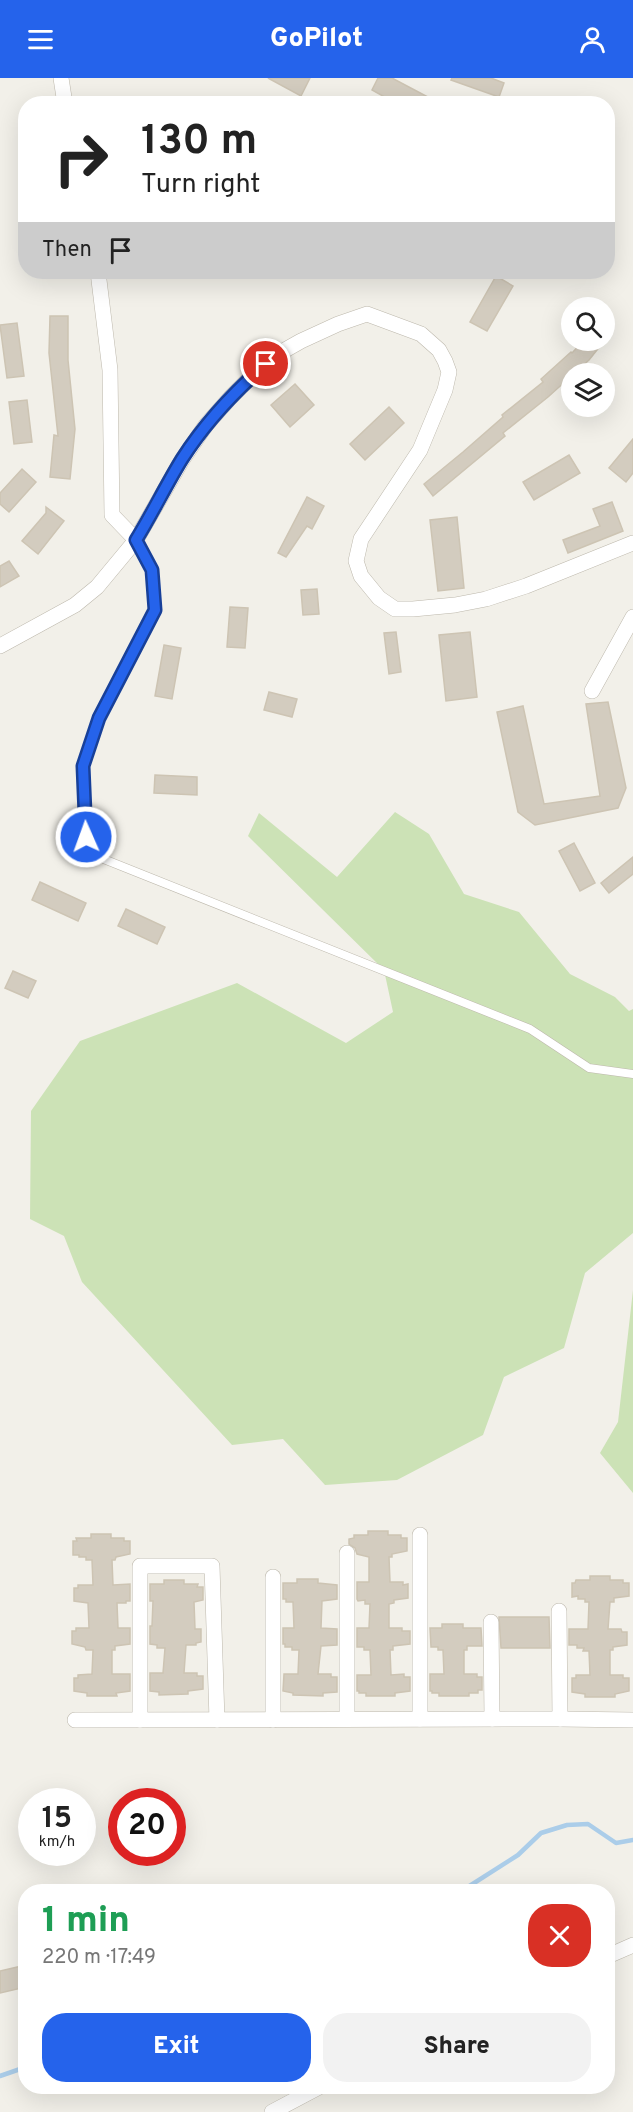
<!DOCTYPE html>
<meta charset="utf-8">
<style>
:root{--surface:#fff;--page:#f2f2f2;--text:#222;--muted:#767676;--accent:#2563eb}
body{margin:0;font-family:Overpass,sans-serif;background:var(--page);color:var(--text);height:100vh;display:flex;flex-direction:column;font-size:22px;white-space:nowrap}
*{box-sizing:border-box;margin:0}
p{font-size:20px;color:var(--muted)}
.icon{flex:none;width:33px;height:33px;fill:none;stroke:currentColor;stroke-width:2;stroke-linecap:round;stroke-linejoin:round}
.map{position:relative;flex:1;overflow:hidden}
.drawer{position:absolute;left:18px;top:1806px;width:597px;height:210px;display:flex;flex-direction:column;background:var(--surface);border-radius:24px;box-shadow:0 6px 24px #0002}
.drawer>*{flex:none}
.hud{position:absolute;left:18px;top:18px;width:597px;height:183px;border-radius:24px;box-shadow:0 6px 24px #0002;background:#fff;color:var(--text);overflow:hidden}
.buttons{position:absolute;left:561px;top:219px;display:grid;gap:12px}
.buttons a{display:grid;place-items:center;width:54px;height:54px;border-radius:50%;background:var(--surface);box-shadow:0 6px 24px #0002;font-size:30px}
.speed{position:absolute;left:18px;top:1710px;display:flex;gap:12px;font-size:30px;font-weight:700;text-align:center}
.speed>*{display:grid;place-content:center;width:78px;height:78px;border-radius:50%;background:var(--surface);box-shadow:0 6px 24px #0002;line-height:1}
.speed small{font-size:15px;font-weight:400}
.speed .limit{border:9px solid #d22;background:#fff;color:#111}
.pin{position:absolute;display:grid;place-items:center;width:51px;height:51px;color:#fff;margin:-26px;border:3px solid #fff;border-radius:50%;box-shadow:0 2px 6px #0007}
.me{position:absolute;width:66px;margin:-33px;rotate:358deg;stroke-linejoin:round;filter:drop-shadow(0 0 4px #0008)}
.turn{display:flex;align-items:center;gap:21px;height:126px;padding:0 24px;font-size:27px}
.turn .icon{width:78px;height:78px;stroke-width:2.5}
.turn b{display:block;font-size:42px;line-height:51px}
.then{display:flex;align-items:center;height:57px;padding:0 24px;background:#0003;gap:12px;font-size:22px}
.round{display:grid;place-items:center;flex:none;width:63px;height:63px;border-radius:24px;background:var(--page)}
.head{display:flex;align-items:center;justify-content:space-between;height:102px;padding:0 24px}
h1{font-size:36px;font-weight:800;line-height:45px;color:#1e9e55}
.primary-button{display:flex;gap:12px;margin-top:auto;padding:12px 24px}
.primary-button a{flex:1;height:69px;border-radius:24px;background:var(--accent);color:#fff;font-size:24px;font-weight:800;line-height:69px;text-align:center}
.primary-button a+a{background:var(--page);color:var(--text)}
header{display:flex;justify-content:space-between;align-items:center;height:78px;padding:0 24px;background:var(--accent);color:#fff;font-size:27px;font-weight:800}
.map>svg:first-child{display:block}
.green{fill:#cce2b6}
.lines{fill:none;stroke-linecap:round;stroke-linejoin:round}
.stream{stroke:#abcde9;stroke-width:4.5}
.building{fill:#d3ccbf;stroke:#cdc4b3;stroke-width:1.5}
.service-casing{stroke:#bdb8ac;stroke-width:9}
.minor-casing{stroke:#bdb8ac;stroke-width:16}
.service{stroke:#fff;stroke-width:8}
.minor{stroke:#fff;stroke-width:15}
.route-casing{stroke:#184099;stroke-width:15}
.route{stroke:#2563eb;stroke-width:10}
</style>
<header><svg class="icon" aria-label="menu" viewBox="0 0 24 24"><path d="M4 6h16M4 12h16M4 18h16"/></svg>GoPilot<svg class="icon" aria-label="person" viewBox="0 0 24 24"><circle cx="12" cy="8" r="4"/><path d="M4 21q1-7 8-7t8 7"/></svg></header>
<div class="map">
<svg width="633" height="2034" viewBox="0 0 633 2034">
<rect width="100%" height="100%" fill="#f2f0e9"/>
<g class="green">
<path d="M395,734L429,756L464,816L519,834L570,896L615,919L629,933L633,931V1155L585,1195L564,1270L504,1299L483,1357L397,1402L325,1407L283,1361L232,1367L82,1204L64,1158L30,1141L31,1033L80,963L237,905L346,965L393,934L384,892L248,758L259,735L337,799Z"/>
<path d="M633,1212V1415L600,1375L618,1344Z"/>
</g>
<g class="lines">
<g class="stream">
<path d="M460,1814L518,1777L541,1755L567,1747L588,1746L616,1765L633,1762"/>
<path d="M0,1998L26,1989"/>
</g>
</g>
<g class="building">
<path d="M268,0H310L301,18Z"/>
<path d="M378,0H392L441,26H397L372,12Z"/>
<path d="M452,0H491L504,5L499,19L451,2Z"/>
<path d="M496,198L513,208L487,253L470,244Z"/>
<path d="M50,238H68V282L75,351L70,401L50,399L54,357L58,358L49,275Z"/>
<path d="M17,245L24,298L7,300L0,247Z"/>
<path d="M584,262H605L589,282L548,319L503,355L505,358L433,418L424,406L463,374L503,339L502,337L543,304L541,301L571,274L572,275Z"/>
<path d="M295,306L314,327L290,349L271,327Z"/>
<path d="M27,322L32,364L14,366L9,324Z"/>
<path d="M389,329L404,345L365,382L350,366Z"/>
<path d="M633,361V395L626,404L609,390Z"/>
<path d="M569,377L580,395L534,422L523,404Z"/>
<path d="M22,391L36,404L9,434L0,426V415Z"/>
<path d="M307,419L324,428L312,451L307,448L286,479L278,475Z"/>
<path d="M612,424L623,453L568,475L563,462L600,448L593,431Z"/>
<path d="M46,429L64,443L38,476L22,463L46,435Z"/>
<path d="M457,439L464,510L438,513L430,442Z"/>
<path d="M9,483L19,498L0,509V488Z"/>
<path d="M317,511L319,536L303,537L301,512Z"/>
<path d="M230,529L248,530L245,570L227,569Z"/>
<path d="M396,554L401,594L389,596L384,555Z"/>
<path d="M470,554L477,619L446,623L439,557Z"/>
<path d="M164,567L181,570L172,621L155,618Z"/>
<path d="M269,614L297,621L292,639L264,632Z"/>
<path d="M608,624L626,710L618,730L535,747L518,734L497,634L523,628L544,726L600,718L586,626Z"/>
<path d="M155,697L197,699V717L154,715Z"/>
<path d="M574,765L595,805L580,813L559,773Z"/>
<path d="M633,779V796L609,815L601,805Z"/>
<path d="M40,804L86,825L78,843L32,822Z"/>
<path d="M126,831L165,849L157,866L118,848Z"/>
<path d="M13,893L36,903L28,920L5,910Z"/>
<path d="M368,1453H388V1457H401V1460H407V1473L392,1476V1479H389L390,1504H403V1507L408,1506V1520L394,1522V1525L389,1526V1550H402V1553H410V1566L393,1568V1572H390L391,1597L404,1596V1599H410V1613L395,1615V1618H366V1615H359V1613H357V1597H371L370,1572H364V1569H357V1550H369L370,1526H365V1522L358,1523L357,1521V1504H369V1479L357,1476L355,1470L349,1466V1461L354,1460V1457H368Z"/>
<path d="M91,1456H111V1460H124V1463H130V1476L116,1479L115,1482H112L113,1507L130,1506V1523H126V1525H117L118,1550H130V1566L115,1568V1572H112V1596H130V1613L116,1615L117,1618H87V1615L74,1613V1600H78V1597L92,1596L93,1572H86L85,1569L72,1566V1553H76V1550H89L88,1525L74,1523V1510H78V1507H93L92,1482H86V1479H79V1477H73V1463H77L76,1460H91Z"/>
<path d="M590,1498H610V1502H623V1505H629V1518L614,1520V1524H610L608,1551H621L622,1554H627V1567L613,1569V1572H610V1597H623V1600H629V1613L615,1616V1619H585V1616L572,1614V1600H576V1597H590L589,1573H583L584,1570H577V1567H569V1551H588L589,1524H585V1521H578V1518L572,1519V1505H575L576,1502H590Z"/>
<path d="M297,1501H318V1505L337,1507V1521L322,1523L321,1550L337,1551V1567L321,1568L318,1596H331V1599H337V1614L323,1615V1618L293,1617V1615L283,1613L284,1596H298L299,1572H292V1569H285V1566H283V1550H294L293,1524H286V1521H283V1505H297Z"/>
<path d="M164,1502H184V1506H198L197,1509H203V1522L194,1524L195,1551H201V1564L196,1565V1567H186L184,1595H197V1598H203V1611L188,1613V1616L159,1617V1614L150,1613V1595H163L165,1570H157V1567L150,1566V1548H152L153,1523H150V1506H164Z"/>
<path d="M499,1539H549L550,1570H501Z"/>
<path d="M442,1546H463V1550H481L482,1568H467V1572H464V1596H477V1599H482V1612H478V1615H469V1618H439V1615H432V1613H430V1596H444L443,1572H438V1569H431L430,1550H442Z"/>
<path d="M26,1887V1909L0,1915V1893Z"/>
</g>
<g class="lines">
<defs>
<path id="service" d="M136,462L152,492L155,532L99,640L83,688L86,759L101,780L530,951L589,990L633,996"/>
<g id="minor">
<path d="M61,0L65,26"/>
<path d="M98,194L110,292L112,437L136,462"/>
<path d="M0,568L75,527L97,509L136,462L182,382L206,347L230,320L253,297L278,276L301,263L338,246L367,236L421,256L439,272L445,283L449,294L445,312L420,372L361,461L356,483L361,498L379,520L395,531H413L455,527L486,521L526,508L633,465"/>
<path d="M592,613L633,539"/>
<path d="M273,1499V1642"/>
<path d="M559,1533L560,1641"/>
<path d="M491,1544L492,1641"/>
<path d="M347,1641V1475"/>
<path d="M420,1641V1457"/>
<path d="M75,1642L560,1641L633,1642"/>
<path d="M140,1642V1488H212L217,1642"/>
<path d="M608,1878L633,1867"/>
<path d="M272,2034L321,2008"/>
</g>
</defs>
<use href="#service" class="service-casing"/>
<use href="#minor" class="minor-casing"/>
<use href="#service" class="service"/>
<use href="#minor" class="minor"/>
</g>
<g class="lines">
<defs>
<path id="route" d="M86,759L83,688L99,640L155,532L152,492L136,462C152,436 166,407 182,381C205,345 234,314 266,286"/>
</defs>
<use href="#route" class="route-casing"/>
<use href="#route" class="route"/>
</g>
</svg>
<div class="buttons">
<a><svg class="icon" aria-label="search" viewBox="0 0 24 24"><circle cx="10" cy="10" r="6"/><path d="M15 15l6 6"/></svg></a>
<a><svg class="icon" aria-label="layers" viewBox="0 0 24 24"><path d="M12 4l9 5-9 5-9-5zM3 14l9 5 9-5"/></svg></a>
</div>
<div class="speed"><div>15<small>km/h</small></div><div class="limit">20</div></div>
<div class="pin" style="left:266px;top:286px;background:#d93025"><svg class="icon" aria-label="arrive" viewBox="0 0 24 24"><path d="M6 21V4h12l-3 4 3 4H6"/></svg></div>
<svg class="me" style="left:86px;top:759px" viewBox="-20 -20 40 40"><circle r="17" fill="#2563eb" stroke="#fff" stroke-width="3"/><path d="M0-11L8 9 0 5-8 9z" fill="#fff"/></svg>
<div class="hud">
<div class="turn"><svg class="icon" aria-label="right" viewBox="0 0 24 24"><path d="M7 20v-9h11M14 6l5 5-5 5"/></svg><div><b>130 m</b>Turn right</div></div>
<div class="then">Then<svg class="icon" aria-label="arrive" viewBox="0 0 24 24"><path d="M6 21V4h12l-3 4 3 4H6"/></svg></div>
</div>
<section class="drawer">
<div class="head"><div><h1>1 min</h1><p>220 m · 17:49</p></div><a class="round" style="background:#d93025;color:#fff"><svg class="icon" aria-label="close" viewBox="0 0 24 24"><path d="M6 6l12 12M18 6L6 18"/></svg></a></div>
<div class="primary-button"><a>Exit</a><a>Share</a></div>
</section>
</div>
